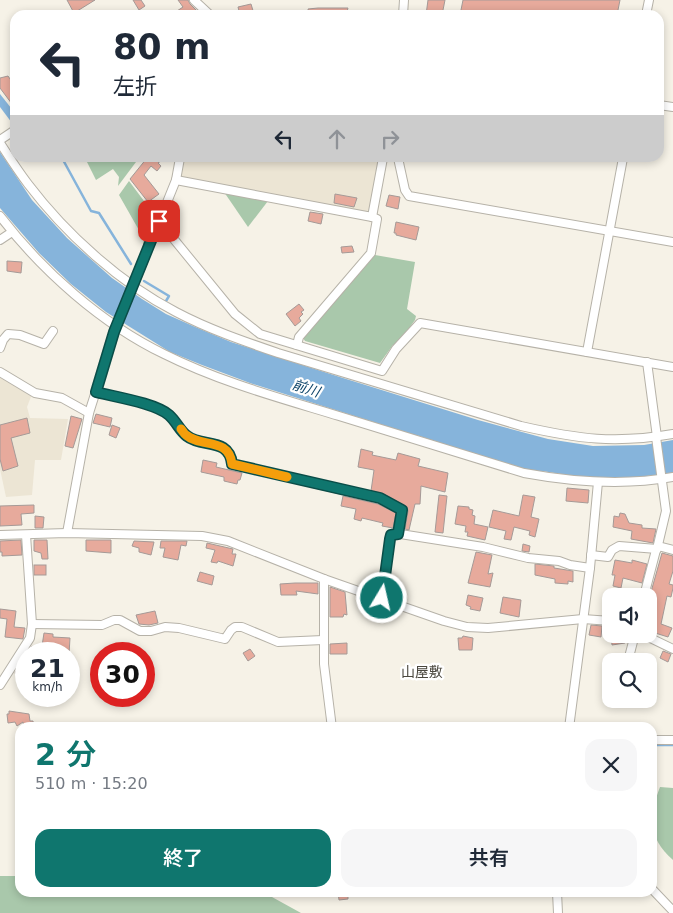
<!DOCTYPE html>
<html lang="ja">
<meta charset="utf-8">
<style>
:root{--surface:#fff;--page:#f6f6f7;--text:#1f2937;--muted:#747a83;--accent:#0f766e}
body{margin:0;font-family:"DejaVu Sans","Noto Sans JP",sans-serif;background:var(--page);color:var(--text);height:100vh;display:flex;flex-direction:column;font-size:19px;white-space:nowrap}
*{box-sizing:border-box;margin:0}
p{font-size:16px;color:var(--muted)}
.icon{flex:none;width:28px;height:28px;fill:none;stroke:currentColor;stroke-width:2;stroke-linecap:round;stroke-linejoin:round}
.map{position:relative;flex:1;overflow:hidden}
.drawer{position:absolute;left:15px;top:722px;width:642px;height:175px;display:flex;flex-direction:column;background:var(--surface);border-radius:15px;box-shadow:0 2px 8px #0003}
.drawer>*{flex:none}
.hud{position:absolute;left:10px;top:10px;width:654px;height:152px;border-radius:15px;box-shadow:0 2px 8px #0003;background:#fff;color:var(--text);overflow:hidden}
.tools{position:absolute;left:602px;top:588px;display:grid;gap:10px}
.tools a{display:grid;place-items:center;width:55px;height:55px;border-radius:10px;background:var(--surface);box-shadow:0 2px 8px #0003;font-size:25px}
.speed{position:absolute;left:15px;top:642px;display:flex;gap:10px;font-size:25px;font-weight:700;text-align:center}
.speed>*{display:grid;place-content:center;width:65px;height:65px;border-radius:50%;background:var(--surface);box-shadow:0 2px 8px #0003;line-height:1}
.speed small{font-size:12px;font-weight:400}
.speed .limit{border:8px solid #d22;background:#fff;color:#111}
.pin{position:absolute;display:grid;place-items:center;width:42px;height:42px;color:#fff;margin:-21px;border-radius:10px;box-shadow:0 2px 8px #0006}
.me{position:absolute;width:55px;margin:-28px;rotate:9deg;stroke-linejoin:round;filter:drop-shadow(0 0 4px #0008)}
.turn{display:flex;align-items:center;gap:18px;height:105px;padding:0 20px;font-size:22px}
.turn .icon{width:65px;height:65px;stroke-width:2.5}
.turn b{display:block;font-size:35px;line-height:42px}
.lanes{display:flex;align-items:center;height:48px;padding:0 20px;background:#0003;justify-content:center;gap:25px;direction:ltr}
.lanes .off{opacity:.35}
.round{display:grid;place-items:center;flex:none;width:52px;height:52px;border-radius:15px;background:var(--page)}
.headline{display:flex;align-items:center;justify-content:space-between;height:85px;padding:0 20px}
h1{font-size:30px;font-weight:600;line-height:38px;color:var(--accent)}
.button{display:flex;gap:10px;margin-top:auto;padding:10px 20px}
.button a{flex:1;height:58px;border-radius:15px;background:var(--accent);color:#fff;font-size:20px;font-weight:600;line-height:58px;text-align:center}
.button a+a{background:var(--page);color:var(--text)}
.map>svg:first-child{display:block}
.built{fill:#ece5d4}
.green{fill:#a9c8ab}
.water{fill:#86b4db}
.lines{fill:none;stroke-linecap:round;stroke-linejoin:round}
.stream{stroke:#86b4db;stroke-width:2.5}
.building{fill:#e7aa9c;stroke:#a59a97}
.street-casing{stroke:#b6b2a8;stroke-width:10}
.street{stroke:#fff;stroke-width:8}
.route-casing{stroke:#0a4d48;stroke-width:12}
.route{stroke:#0f766e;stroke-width:9}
.slow{stroke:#f59e0b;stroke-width:9}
.labels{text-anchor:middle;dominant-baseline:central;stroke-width:4.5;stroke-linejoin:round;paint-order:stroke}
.water-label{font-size:14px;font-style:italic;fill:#0d4469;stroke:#fff}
.neighbourhood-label{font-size:14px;fill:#4a473e;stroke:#fff}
</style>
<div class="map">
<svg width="673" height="913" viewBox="0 0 673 913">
<rect width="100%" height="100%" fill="#f6f2e7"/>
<g class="built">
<path d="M184,158H380L370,211L367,213L181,178Z"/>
<path d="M0,374L32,394L27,407L30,418L68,419L61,460H35L32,495L6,497L0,469Z"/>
</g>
<g class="green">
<path d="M85,158H139L118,186L119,177L113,169L96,180Z"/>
<path d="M129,181L156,217L145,244H143L144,239L119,195Z"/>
<path d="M224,192L268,201L248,227Z"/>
<path d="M375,255L415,262L407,309L416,316L415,320L397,345H393L380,363L305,341L303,338Z"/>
<path d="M660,787L673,788V860C647,837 649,816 660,787Z"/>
<path d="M0,876H20V892L267,893L272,897L301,913H0Z"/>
</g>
<g class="water">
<path d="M0,94L15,113V127L0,107Z"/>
<path d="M0,152L32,200L67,238L112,278L142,299L166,314L193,326L231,342L343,378L478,420L548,439L593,446L644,445L673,440V473L638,477L637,479L629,480L628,478L580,477L542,471V473L535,472L459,449L450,448V446L416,435L415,436L409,435L408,433L250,383L202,365L170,352L106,312L71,284L39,253L0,208Z"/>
</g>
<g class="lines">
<g class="stream">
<path d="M62,158L91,211L99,213L131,264"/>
<path d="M144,281L169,296L166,301"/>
<path d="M652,745H673"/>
</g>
</g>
<g class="building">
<path d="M67,0H95L74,13Z"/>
<path d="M133,0H141L145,6L139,10Z"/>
<path d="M178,0H188L190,4L197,11L193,15H171L183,7Z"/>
<path d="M428,0H445L442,15H426Z"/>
<path d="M463,0H620L617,15H460Z"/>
<path d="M251,4L254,14L240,15L238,7Z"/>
<path d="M318,8H348L346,15H309L308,9Z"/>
<path d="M8,76L15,86V108L0,88V78Z"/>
<path d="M147,158H165L158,163L161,166L157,171L151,166L144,175L159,194L148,202L130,179Z"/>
<path d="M335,194L357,198L354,207L334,203Z"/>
<path d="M389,195L400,197L398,209L386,206Z"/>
<path d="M310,212L323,214L321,224L308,221Z"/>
<path d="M396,222L419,227L416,240L396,235V233H394Z"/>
<path d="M352,246L354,252L342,253L341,247Z"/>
<path d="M7,261L22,262L21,273L7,271Z"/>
<path d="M299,304L304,310L301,312L303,314L299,318L301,321L295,326L286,314Z"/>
<path d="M96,414L112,418L110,427L93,423Z"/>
<path d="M71,416L82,419L73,448L65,446Z"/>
<path d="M27,418L30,433L11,438L18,466L3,471L0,459V425Z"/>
<path d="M112,425L120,428L116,438L109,435Z"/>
<path d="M361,449L373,452L372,455L396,460L398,453L420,459L418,466L448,473L445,492L421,486L420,504H415L409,530L405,529L408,511L407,507L383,494L371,491L374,470L358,467Z"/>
<path d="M203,460L217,463L216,467L242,473L240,480H238L237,484L224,481V477L201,472Z"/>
<path d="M567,488L589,490L588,503L566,501Z"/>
<path d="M439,495L447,496L443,533L435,532Z"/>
<path d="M523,495L535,497L531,517L539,519L535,537L529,535L530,531L514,527L511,540L504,539L506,531L489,527L493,510L519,516Z"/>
<path d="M343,496L378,504L396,513L393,528L382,526L383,523L362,518L361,521L354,519L356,509L341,506Z"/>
<path d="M34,505V513L21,514L22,525L0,526V506Z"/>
<path d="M458,506L469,507V509L473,510L472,515L475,516L474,524L488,527L485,540L467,536L468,532H465L466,526L455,524Z"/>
<path d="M620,513L625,514L629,523L642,525V528L656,529L653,543L631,539L632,531L613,527L614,516L619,517Z"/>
<path d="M35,516L44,517L43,528H35Z"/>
<path d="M21,540L22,555L2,556V552H0V541Z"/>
<path d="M34,540H47L48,559H42L41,553L34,551Z"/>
<path d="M86,540H111V553L86,551Z"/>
<path d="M134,541L154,542L151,555L139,552V548L132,546Z"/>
<path d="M161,541H187L186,546L181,545L178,560L163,557L165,548H160Z"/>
<path d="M207,543L233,549L232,554H236L233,566L218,561L217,563L211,562L215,550L206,548Z"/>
<path d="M523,544L530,546L529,552L522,551Z"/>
<path d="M476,552L492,555L488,574L493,573L490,587L468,583Z"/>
<path d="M662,553L673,556V571L669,584L673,585V588L671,597L667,596L661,624L672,628L668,637L652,632L653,629L649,627V599Z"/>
<path d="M615,560L632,563V560L647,564L642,583L623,578L621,588L613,586L615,575H612Z"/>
<path d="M535,564L554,566V568L573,571V582L568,581V584L555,583V579L535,575Z"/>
<rect x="34" y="565" width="12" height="10"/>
<path d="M200,572L214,576L212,585L197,581Z"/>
<path d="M295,583H318V594L296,591L297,595H281L280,584Z"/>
<path d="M330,587L345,592L347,615L344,614L343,617H330Z"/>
<path d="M468,595L483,598L480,611L470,609L471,607L466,605Z"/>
<path d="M503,597L521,600L519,617L500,613Z"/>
<path d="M0,609L16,611L14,627L25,628L23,639L5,637L7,619L0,618Z"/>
<path d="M155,611L158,623L149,625L139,624L136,615Z"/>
<path d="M591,625L602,626L601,637L589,635Z"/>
<path d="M44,633L53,634V637L70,638L69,654H60V648L42,646Z"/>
<path d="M611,634H626L625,643L612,645Z"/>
<path d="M463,636L473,638L472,650H459L458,638H462Z"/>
<path d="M347,643V654H330V644Z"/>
<path d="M32,646L42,654H27Z"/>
<path d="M250,649L255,656L248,661L243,653Z"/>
<path d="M663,651L671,654L668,662L660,658Z"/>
<path d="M26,661V677L22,679L20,676L18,677L15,673L19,666Z"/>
<path d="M9,711L29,714L30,721H33L34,728H24L23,722L17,726L15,722L8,723L7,714H9Z"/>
<path d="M338,892H348V899L339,900Z"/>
</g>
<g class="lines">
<defs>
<g id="street">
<path d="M194,0L210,15"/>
<path d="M403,15L404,0"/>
<path d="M646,15L649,0"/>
<path d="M659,105L673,107"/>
<path d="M0,140L15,130"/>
<path d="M0,143C9,157 18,171 28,184C66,234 120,283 176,312C208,329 243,341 278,353L521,426C578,439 615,444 673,434"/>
<path d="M398,158L405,190L409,196L673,242"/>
<path d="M176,180L372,217L383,158"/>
<path d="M0,216C42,271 102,324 164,354C220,382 280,398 339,416C401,435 462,454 524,473C573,482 624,486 673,477"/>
<path d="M159,221L235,314L260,334L382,371L396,349L420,323L673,367"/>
<path d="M0,240L12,232"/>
<path d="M297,345L299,337L371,253L377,219L372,217"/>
<path d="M0,348L3,340L8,334L20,335L44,344L53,331"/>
<path d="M587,352L623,158"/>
<path d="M647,362L657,437"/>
<path d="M0,372L35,393L62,398L89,413"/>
<path d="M96,392C115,397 155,403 169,415C176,421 180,431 187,436C201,447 229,436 232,464L380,499L402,510L398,534"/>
<path d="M67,533L89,413L115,331L176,180L180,158"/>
<path d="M0,535L67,533L202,536L228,541L324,579L444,621L467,627L488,628L583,619L611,621"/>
<path d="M658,546L673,550"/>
<path d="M591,555L608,557L612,550L619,546L657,549L666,511L656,437"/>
<path d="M324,579V664L332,728"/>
<path d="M644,596L656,550"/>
<path d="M382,598L390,539L394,533L483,547L528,558L559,561L570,565L590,568"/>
<path d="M32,624L102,625L114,620H120L140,631H151L165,627L179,628L225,639L231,630L235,627H242L278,642L323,640"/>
<path d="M642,634L673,649"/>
<path d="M628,661L635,634"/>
<path d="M0,685L30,638L32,624L26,535"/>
<path d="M569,728L590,568L598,482"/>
<path d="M652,740H673"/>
<path d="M652,889L673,911"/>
<path d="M557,892L558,913"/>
</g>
</defs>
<use href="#street" class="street-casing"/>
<use href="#street" class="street"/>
</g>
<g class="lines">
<defs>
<path id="route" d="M159,221L114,332L96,392C115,397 155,403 169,415C176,421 180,431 187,436C202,448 229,437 232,464L380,498L402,510L398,534L391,535L390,539L382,598"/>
</defs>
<use href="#route" class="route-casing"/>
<use href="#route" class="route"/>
<path class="slow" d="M181,429C183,431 184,434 186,435C201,448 229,437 232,464L287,477"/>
</g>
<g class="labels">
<g class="water-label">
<text transform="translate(306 388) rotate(18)">前川</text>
</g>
<g class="neighbourhood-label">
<text x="422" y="672">山屋敷</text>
</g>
</g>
</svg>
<div class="tools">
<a><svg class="icon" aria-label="sound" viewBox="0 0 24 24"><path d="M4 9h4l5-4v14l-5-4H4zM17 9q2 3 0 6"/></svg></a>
<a><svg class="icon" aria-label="search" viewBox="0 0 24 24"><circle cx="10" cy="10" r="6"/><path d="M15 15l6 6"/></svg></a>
</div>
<div class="speed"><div>21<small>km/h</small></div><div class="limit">30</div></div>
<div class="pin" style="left:159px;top:221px;background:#d93025"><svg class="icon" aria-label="arrive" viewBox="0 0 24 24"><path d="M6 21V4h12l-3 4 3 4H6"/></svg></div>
<svg class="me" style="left:382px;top:598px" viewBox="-20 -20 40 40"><circle r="17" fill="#0f766e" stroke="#fff" stroke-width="3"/><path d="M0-11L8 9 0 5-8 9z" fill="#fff"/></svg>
<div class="hud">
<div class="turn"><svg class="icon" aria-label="left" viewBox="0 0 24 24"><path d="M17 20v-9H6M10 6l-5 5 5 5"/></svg><div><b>80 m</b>左折</div></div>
<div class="lanes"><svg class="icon" aria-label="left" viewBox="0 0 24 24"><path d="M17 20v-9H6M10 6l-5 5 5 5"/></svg><svg class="icon off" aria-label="ahead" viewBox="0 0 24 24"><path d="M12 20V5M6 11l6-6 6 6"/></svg><svg class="icon off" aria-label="right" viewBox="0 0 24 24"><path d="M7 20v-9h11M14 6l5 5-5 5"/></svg></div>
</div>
<section class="drawer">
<div class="headline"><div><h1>2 分</h1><p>510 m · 15:20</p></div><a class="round"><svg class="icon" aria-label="close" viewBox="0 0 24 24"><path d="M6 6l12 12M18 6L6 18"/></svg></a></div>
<div class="button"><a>終了</a><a>共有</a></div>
</section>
</div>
